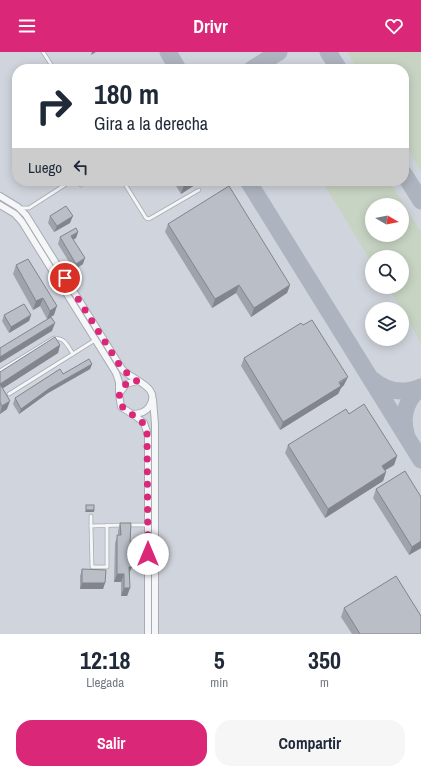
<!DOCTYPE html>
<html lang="es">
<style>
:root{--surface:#fff;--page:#f6f6f7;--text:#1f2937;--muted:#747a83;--accent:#db2777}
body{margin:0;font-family:"Archivo Narrow",sans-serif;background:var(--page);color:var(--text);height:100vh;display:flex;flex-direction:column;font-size:15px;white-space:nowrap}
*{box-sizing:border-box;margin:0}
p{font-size:13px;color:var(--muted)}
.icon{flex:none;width:22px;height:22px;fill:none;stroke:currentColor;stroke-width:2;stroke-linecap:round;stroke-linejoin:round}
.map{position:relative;height:582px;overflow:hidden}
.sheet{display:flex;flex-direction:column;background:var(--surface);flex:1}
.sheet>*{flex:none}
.guide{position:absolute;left:12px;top:12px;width:397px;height:122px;border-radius:16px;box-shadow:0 2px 10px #0003;background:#fff;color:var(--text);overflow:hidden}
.needle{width:26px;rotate:99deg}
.fabs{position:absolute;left:365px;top:146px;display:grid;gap:8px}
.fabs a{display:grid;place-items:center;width:44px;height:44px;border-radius:50%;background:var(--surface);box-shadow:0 2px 10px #0003;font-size:20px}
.pin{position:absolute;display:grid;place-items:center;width:34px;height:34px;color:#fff;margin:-17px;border:2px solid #fff;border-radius:50%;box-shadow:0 1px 4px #0007}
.me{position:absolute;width:44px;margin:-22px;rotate:0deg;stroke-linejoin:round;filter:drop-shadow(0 0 3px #0008)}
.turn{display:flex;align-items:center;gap:14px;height:84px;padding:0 16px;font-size:18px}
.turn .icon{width:52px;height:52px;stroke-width:2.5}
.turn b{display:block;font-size:28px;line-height:34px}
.then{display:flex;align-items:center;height:38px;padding:0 16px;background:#0003;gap:8px;font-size:15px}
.eta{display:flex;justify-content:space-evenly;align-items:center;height:68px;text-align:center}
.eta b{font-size:24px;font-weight:800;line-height:28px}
.button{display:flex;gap:8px;margin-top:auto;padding:8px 16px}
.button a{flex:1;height:46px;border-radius:16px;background:var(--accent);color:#fff;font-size:16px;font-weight:800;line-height:46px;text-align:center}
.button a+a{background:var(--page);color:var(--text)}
header{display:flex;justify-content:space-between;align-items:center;height:52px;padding:0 16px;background:var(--accent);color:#fff;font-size:18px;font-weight:800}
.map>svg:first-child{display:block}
.built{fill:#d0d4dc;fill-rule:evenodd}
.green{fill:#c7d4c3;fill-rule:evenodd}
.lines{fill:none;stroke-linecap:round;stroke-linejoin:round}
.taxiway{stroke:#aeb4bf;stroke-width:17}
.lane-casing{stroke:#a7acb4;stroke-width:4.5}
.street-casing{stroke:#a7acb4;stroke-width:8}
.lane{stroke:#f5f6f8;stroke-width:3}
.street{stroke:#f5f6f8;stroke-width:6}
.wall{fill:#9fa3ab}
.shaded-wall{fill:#82858b}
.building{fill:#b9bec7;stroke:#82858b}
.route{stroke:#db2777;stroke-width:7;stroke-dasharray:0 12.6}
</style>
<header><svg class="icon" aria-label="menu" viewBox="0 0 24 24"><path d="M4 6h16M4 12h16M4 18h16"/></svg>Drivr<svg class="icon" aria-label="heart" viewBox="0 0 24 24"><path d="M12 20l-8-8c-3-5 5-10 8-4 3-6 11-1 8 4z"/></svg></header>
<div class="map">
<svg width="421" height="582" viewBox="0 0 421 582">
<rect width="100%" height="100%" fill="#e2e5ea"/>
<path class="built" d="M0,0H421V582H0ZM17,17H404V129H17ZM372,153H402V183H372ZM372,205H402V235H372ZM372,257H402V287H372Z"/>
<g class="green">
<path d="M347,0H421V119L404,91V17H358Z"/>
<path d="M322,129H389L421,180V291L402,257L387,235H402V205H372V211ZM372,153H402V183H372Z"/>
</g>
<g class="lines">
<g class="taxiway">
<path d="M168,0L178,17"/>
<path d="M328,0L339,17"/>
<path d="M252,17L279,0"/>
<path d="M404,122L421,149"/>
<path d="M248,129L421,408"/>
<path d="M373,328C387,340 404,342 421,335"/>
<path d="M406,381C401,363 407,347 421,335"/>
</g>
<defs>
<g id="lane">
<path d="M43,0L54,17"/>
<path d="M76,129L81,133"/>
<path d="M123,129L146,166L149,167L199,138"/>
<path d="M21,156H29L71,129"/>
<path d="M0,319L54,286C65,286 67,293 73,302"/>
<path d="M9,342L95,288"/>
<path d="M91,464V474"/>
<path d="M107,473V515H92L91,474L122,473"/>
<path d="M128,473H148"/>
</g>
<g id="street">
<path d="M0,144L18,155L26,163L122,317C131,328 163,335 149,355C145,361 139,362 132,362L121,355L119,342L126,332L137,329"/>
<path d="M0,153L15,162L22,170L116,321L119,330V340"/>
<path d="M153,348L155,372V582"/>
<path d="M134,363L144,371L148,383V582"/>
</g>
</defs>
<use href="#lane" class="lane-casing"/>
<use href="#street" class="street-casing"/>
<use href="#lane" class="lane"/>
<use href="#street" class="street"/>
</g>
<g class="wall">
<path d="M173,129H201L181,142Z"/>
<path d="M50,164L70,171L54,180L48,171Z"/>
<path d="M168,172L290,233L287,241L251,265L236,241L212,256L165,180Z"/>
<path d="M78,180L76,186L73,188L83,212L74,218L58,192L60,185Z"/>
<path d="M28,207L54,263L47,267L52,279L47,267L40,254L33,258L13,222L16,213Z"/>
<path d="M4,263H31L29,269L9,281L2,269Z"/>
<path d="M60,293L58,301L2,337L7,357L0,362V320Z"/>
<path d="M244,306L344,333L341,336L338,342L280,378L241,314Z"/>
<path d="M92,312L90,317L48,341L19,362L13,352L15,346L63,322Z"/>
<path d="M349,362L397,404L394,413L384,419L386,420L383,429L325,466L285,401L288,393Z"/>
<path d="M376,437L421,445V496L409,503L373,446Z"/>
<path d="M120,471L130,490V536L127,544H121V530H114L115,491L118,483V479Z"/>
<path d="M82,517L105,531L103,537H80V524Z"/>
<path d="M344,556L421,582H352L341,565Z"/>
</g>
<g class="shaded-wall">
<path d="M92,0H96L91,3Z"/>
<path d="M191,129H201L181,142L184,133Z"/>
<path d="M73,164L70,171L54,180L57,174Z"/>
<path d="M78,180L76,186L69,190L71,184Z"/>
<path d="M85,206L83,212L74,218L76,212Z"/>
<path d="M239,233L236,241L212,256L215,247Z"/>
<path d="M290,233L287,241L251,265L254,256Z"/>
<path d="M43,246L40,254L33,258L36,249Z"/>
<path d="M57,254L54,263L47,267L50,259Z"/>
<path d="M31,263L29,269L9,281L11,275Z"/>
<path d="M55,271L52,279L0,311V305Z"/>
<path d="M60,293L58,301L0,338V332Z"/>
<path d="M92,312L90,317L48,341L19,362L21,357L50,336Z"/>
<path d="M348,325L344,333L341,336L338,342L280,378L283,370Z"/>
<path d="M10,349L7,357L0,362L2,354Z"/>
<path d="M397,404L394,413L379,422L382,414Z"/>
<path d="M386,420L383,429L325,466L328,457Z"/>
<path d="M86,458H94V460H85Z"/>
<path d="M421,489V496L409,503L412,495Z"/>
<path d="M129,515H132L129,522Z"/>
<path d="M117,522H124L121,530H114Z"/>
<path d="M82,531H105L103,537H80Z"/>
<path d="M124,536H130L127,544H121Z"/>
</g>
<g class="building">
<path d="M129,14L131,17H113L115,15Z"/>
<path d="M181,129H191L184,133Z"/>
<path d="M229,134L290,233L254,256L239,233L215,247L168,172Z"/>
<path d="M66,154L73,164L57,174L50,164Z"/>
<path d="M76,176L78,180L71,184L85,206L76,212L60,185Z"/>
<path d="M28,207L57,254L50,259L43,246L36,249L16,213Z"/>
<path d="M24,252L31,263L11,275L4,263Z"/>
<path d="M51,265L55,271L0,305V296Z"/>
<path d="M312,268L348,325L339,330L341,334L283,370L244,306L301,271L303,273Z"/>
<path d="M55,285L60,293L0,332V320Z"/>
<path d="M89,307L92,312L50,336L21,357L15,346L60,317L63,322Z"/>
<path d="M0,332L10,349L2,354L0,350Z"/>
<path d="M364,352L397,404L382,414L386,420L328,457L288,393L346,357L349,362Z"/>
<path d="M405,419L421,445V489L412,495L376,437Z"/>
<rect x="86" y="453" width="8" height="5"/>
<path d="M120,471H131L130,490H132V515H129L130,536H124V522H117V483H121Z"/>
<path d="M82,517L106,518L105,531H82Z"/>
<path d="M396,524L421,564V582H360L344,556Z"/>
</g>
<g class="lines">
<path class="route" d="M65,226L122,317L137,329C126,329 120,336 119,346C122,365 141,360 147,379L148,502"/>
</g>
</svg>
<div class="fabs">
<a><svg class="needle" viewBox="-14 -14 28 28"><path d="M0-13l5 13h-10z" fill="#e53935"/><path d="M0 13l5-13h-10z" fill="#747a83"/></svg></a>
<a><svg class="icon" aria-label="search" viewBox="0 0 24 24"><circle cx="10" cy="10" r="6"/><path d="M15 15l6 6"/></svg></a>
<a><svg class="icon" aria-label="layers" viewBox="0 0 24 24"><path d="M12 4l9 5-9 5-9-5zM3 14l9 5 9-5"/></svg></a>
</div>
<div class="pin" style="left:65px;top:226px;background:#d93025"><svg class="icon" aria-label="arrive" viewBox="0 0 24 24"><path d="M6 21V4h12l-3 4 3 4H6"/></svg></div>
<svg class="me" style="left:148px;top:502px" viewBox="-20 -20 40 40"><circle r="19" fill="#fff"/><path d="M0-13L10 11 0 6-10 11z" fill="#db2777"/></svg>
<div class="guide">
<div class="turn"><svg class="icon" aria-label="right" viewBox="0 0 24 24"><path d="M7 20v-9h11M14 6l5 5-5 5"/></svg><div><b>180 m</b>Gira a la derecha</div></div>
<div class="then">Luego<svg class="icon" aria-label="left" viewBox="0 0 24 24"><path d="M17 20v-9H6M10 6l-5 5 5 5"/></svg></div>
</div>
</div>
<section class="sheet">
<div class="eta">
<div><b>12:18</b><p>Llegada</p></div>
<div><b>5</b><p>min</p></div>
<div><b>350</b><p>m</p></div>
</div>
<div class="button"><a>Salir</a><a>Compartir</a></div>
</section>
